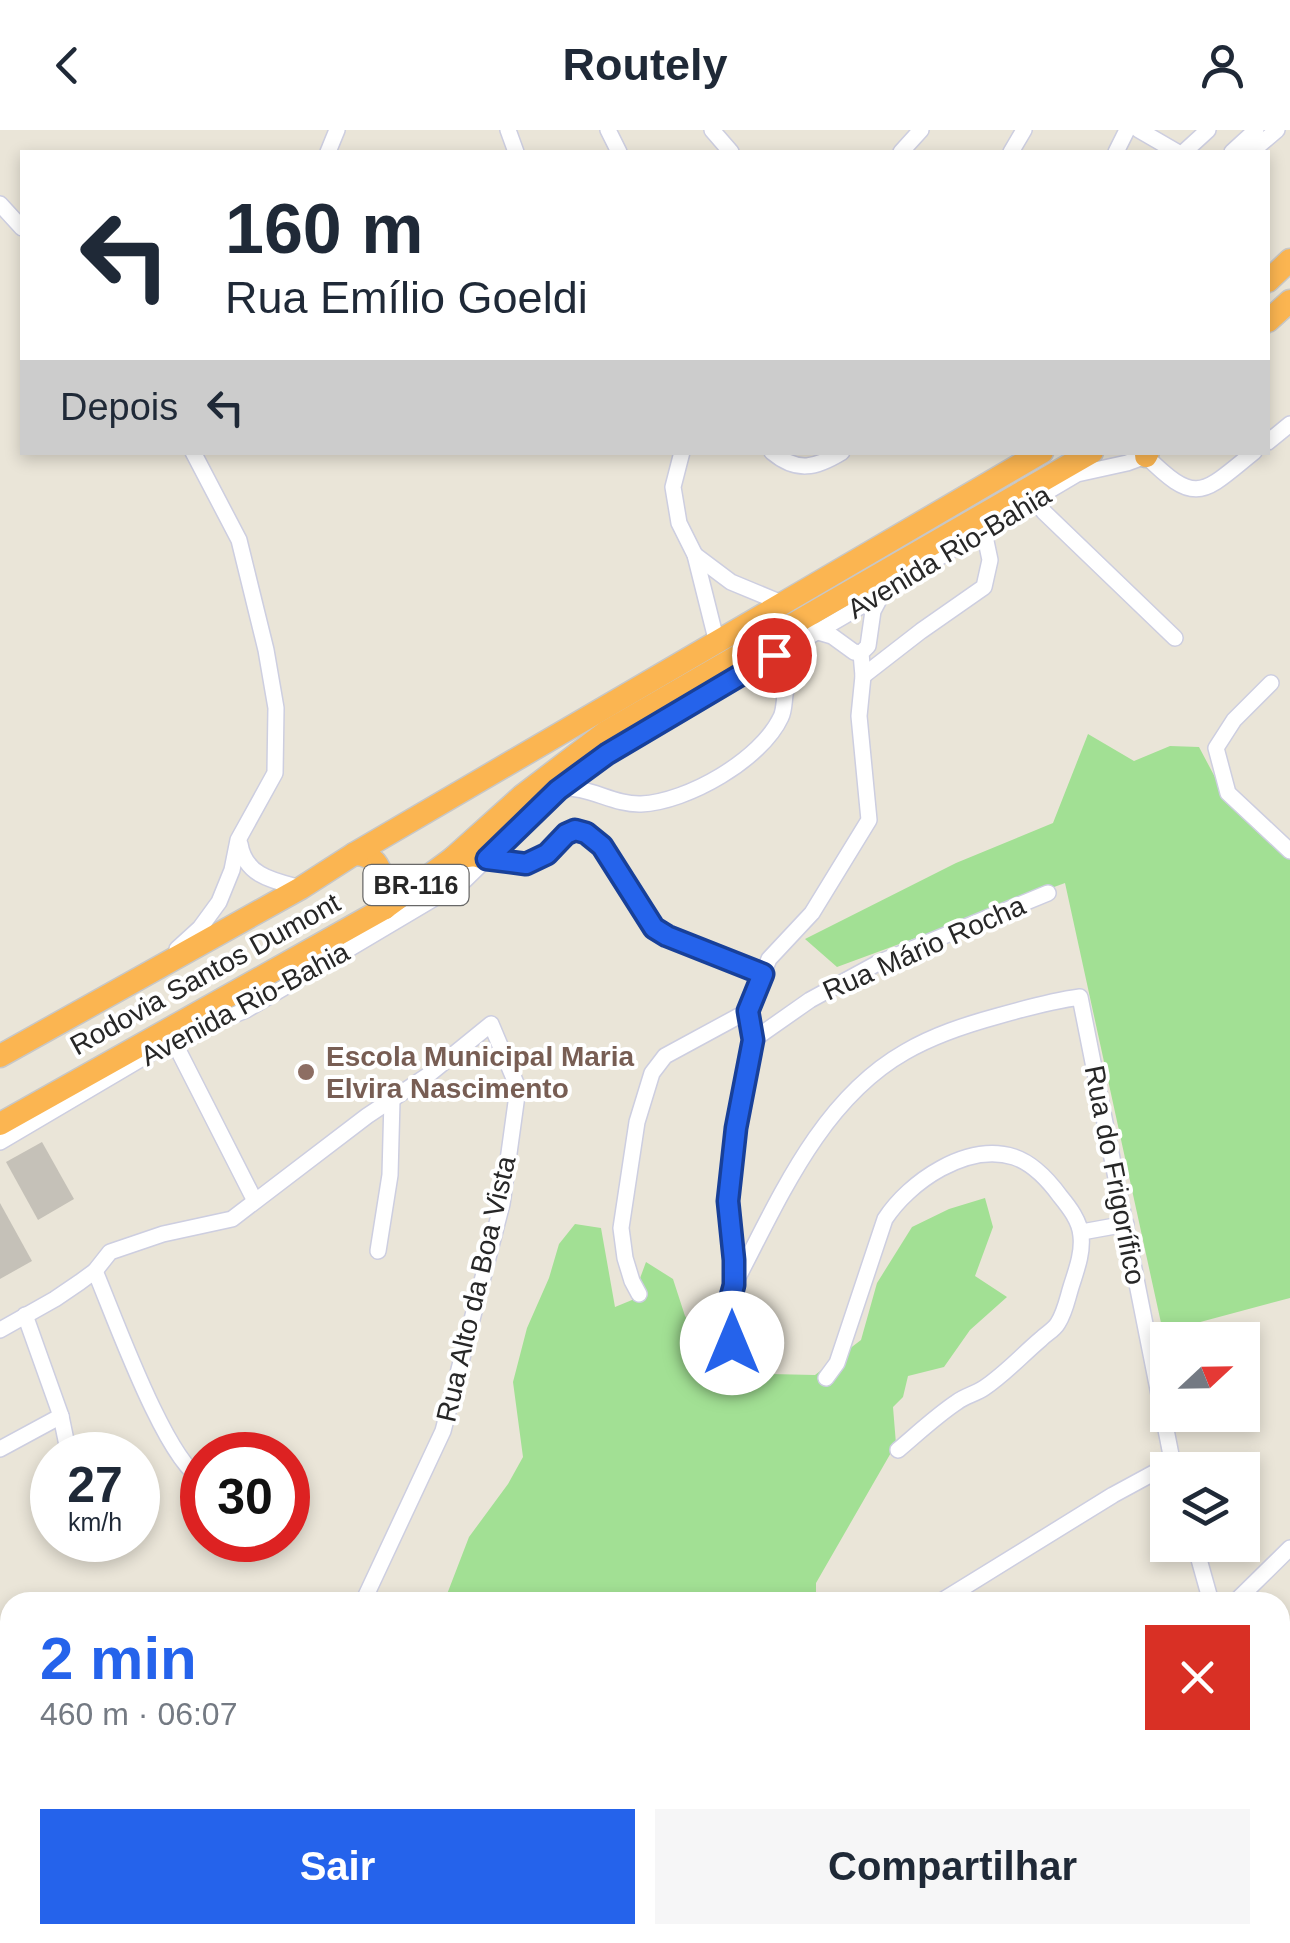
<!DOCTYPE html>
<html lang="pt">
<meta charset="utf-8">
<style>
:root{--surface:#fff;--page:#f6f6f7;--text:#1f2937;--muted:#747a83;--accent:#2563eb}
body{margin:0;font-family:Helvetica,sans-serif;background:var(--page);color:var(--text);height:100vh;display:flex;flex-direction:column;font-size:38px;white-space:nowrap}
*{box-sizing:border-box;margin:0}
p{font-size:32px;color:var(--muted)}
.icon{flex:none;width:55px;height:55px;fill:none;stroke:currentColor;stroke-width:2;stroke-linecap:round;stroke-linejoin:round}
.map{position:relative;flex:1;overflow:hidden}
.sheet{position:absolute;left:0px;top:1462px;width:1290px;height:352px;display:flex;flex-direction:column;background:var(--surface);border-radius:30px 30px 0 0;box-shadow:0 5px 15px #0003}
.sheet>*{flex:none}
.banner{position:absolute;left:20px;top:20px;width:1250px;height:305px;border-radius:0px;box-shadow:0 5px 15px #0003;background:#fff;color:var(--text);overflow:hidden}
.needle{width:65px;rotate:68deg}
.controls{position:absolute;left:1150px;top:1192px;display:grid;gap:20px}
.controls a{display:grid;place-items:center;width:110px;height:110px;border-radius:0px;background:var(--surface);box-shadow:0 5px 15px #0003;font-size:50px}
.speed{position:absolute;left:30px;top:1302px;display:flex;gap:20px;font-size:50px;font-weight:700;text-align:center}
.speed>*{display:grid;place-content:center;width:130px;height:130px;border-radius:50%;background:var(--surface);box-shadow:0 5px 15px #0003;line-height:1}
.speed small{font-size:25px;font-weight:400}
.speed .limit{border:15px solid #d22;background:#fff;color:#111}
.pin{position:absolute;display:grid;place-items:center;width:85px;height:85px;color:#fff;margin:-42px;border:5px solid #fff;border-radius:50%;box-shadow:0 2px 10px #0007}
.me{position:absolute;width:110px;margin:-55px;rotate:0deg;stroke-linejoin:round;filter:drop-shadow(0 0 8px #0008)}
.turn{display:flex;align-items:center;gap:35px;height:210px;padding:0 40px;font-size:45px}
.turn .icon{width:130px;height:130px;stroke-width:2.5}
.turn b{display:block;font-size:70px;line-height:85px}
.then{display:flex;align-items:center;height:95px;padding:0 40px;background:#0003;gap:20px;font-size:38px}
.round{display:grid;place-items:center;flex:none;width:105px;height:105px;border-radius:0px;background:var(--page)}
.summary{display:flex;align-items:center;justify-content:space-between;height:170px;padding:0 40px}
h1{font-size:60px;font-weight:700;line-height:75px;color:var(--accent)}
.primary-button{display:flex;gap:20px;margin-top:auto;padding:20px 40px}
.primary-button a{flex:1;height:115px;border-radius:0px;background:var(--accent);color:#fff;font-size:40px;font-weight:700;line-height:115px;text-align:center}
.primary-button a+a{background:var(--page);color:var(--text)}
header{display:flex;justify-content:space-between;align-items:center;height:130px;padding:0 40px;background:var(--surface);font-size:45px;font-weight:700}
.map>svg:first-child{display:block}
.green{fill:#a2e094}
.building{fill:#c5c1b8}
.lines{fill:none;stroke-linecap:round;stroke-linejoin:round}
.minor-casing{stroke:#cdcee0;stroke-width:18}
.highway-casing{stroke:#c7c7c7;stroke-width:25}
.minor{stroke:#fff;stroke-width:15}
.highway{stroke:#fbb551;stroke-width:22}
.route-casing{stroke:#184099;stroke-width:25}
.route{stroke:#2563eb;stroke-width:18}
.education-dot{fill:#8d6e63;stroke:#fff;stroke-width:4}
.labels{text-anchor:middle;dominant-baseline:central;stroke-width:8;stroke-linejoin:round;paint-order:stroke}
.shield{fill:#fff;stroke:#686868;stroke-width:2.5}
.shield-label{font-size:25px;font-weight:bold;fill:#272727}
.street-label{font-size:28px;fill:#272727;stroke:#fff}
.education-label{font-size:28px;font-weight:bold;fill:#785e54;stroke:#fff;text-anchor:start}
</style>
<header><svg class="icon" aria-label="back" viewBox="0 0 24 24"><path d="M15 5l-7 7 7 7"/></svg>Routely<svg class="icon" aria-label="person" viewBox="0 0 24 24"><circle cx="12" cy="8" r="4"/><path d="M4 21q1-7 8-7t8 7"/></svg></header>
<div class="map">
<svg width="1290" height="1813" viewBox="0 0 1290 1813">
<rect width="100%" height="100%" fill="#eae5d8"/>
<g class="green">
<path d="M1088,604L1134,631L1170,616L1199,617L1225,666L1290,727V1168L1163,1202L1065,753L837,837L805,809L956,733L1053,693Z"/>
<path d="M985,1068L993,1097L975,1146L1007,1167L970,1200L944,1237L908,1246L903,1267L893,1277L896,1314L816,1453V1472H444L469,1407L508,1354L523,1327L513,1252L527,1198L549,1148L559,1114L575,1094L601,1098L615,1177L632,1170L646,1132L673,1149L685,1186L709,1220L737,1237L770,1244L815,1245L861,1210L877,1153L912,1097L949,1079Z"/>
</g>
<g class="building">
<path d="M42,1012L74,1069L38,1090L6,1032Z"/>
<path d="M0,1073L32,1131L0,1149Z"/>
</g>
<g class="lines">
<defs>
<g id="minor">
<path d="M508,0L516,22"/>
<path d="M608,0L619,22"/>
<path d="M712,0L731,22"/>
<path d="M1139,0L1177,22"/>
<path d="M328,22L337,0"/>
<path d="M901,22L921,0"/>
<path d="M1011,22L1024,0"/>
<path d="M1116,22L1127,0"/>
<path d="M1184,22L1208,0"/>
<path d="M1232,22L1256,0"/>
<path d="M1251,22L1277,0"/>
<path d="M0,74L22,98"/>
<path d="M1268,312L1290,294"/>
<path d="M682,322L673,357L679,393L695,425L717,513"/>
<path d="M772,322C797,343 816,338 842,322"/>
<path d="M1026,365L1035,370L1044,382L1175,508"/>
<path d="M695,425L731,452L784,474"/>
<path d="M815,501L832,506L854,522L861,523"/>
<path d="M863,546L921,501L984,457L990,430L982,392"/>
<path d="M1271,553L1234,590L1216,618L1228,663L1290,721"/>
<path d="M558,659C587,654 612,675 641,674C687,672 761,630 781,587C784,581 784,572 785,565C788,543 794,525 806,507"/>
<path d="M240,714C245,746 274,751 301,758"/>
<path d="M487,729L526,734L547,724L566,705L575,701L586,703L601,716L654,797L667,806L763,844"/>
<path d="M177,819L200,798L219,772L232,740L238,710L275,643L276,578L266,520L239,410L193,322"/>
<path d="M173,910L255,1071"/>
<path d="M753,910L810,870L878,833L1048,763"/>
<path d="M0,1012L173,910L246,880L465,750L558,659L607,624L882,464L984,399L1077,344L1127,333L1146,326C1197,377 1203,363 1254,322"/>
<path d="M1082,1102L1126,1094"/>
<path d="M378,1121L390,1045L392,970"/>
<path d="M95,1141C113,1183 166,1332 202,1349"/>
<path d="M734,1155C778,1072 819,971 905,922C934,905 965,895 998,886C1026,878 1051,871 1080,867L1174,1340"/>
<path d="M639,1164L632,1151L625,1128L621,1098L637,992L652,943L665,926L748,881"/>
<path d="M25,1185L61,1286L69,1325"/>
<path d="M0,1200L55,1169L80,1152L95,1141L110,1122L163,1104L232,1089L367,986L427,946L491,894L518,958L502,1074L443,1301L363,1472"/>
<path d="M731,1231L730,1170L734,1155V1130L727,1071L736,999L753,910L748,881L769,829L812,783L869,690L859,586L863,546L861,523L868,516L873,481L882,464"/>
<path d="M826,1248L837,1233L885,1089C909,1052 967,1012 1014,1027C1032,1033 1049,1051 1060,1066C1069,1077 1080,1091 1081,1106C1083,1123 1076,1141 1071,1157C1067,1170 1065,1182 1058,1193C1054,1200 1047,1203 1041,1209C1022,1225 1005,1244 984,1258C975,1264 965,1266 957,1272C936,1286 917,1304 898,1320"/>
<path d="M0,1319L61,1286"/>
<path d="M1195,1415L1211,1472"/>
<path d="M940,1472L1113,1365L1172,1333"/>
<path d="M1235,1472L1290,1418"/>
<path d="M1280,1511L1290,1506"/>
<path d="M1280,1551L1290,1547"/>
<path d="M0,1613L10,1615"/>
<path d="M0,1683L10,1685"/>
<path d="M1280,1692L1290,1687"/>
<path d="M0,1766L10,1768"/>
<path d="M97,1805L108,1813"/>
<path d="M465,1805L477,1813"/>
<path d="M59,1813L64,1805"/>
<path d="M286,1813L291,1805"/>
<path d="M426,1813L432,1805"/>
<path d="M552,1813L561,1805"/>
<path d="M801,1813L810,1805"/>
<path d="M829,1813L838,1805"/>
<path d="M1047,1813L1061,1805"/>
</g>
<g id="highway">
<path d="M1268,151L1290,130"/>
<path d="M1268,191L1290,171"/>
<path d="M1146,326L1148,322"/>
<path d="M354,724C385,724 383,753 385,778"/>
<path d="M453,728L474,725L487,729"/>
<path d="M0,926L301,758L354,724L1042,322"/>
<path d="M0,994L385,778L453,728L522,666L606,602L1092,322"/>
</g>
</defs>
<use href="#minor" class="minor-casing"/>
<use href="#highway" class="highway-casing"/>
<use href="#minor" class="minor"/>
<use href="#highway" class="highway"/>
</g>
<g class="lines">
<defs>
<path id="route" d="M732,1213L730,1170L734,1155V1130L728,1071L736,998L753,910L748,881L763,844L667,806L654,798L602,716L586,703L575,700L566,704L547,724L526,734L487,729L558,660L607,624L774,525"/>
</defs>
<use href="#route" class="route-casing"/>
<use href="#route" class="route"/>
</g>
<circle class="education-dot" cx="306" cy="942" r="10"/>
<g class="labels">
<rect class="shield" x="363.5" y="735" width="105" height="40" rx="8"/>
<g class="shield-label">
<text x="416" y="755">BR-116</text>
</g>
<g class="street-label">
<text transform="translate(949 422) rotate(-31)">Avenida Rio-Bahia</text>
<text transform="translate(924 818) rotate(-24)">Rua Mário Rocha</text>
<text transform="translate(205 844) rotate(-29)">Rodovia Santos Dumont</text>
<text transform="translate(245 874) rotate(-28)">Avenida Rio-Bahia</text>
<text transform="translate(1115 1045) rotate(79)">Rua do Frigorífico</text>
<text transform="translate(476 1159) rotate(-77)">Rua Alto da Boa Vista</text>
</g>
<g class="education-label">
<text x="326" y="926">Escola Municipal Maria<tspan x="326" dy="32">Elvira Nascimento</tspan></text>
</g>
</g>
</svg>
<div class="controls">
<a><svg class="needle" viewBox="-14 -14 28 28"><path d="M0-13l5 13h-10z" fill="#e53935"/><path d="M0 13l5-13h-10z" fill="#747a83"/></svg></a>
<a><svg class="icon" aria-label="layers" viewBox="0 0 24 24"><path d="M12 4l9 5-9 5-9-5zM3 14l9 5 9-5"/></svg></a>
</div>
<div class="speed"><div>27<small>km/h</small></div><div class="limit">30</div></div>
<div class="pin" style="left:774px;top:525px;background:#d93025"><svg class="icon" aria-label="arrive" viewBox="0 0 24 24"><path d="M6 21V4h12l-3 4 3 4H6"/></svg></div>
<svg class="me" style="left:732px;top:1213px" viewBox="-20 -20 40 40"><circle r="19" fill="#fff"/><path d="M0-13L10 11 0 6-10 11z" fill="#2563eb"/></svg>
<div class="banner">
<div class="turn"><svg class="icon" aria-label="left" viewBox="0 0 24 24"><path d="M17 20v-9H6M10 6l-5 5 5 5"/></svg><div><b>160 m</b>Rua Emílio Goeldi</div></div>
<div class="then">Depois<svg class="icon" aria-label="left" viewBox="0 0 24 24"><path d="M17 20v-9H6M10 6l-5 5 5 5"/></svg></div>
</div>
<section class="sheet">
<div class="summary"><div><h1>2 min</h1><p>460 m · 06:07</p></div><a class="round" style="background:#d93025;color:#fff"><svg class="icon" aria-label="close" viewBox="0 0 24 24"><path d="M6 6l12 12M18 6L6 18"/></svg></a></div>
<div class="primary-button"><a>Sair</a><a>Compartilhar</a></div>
</section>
</div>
